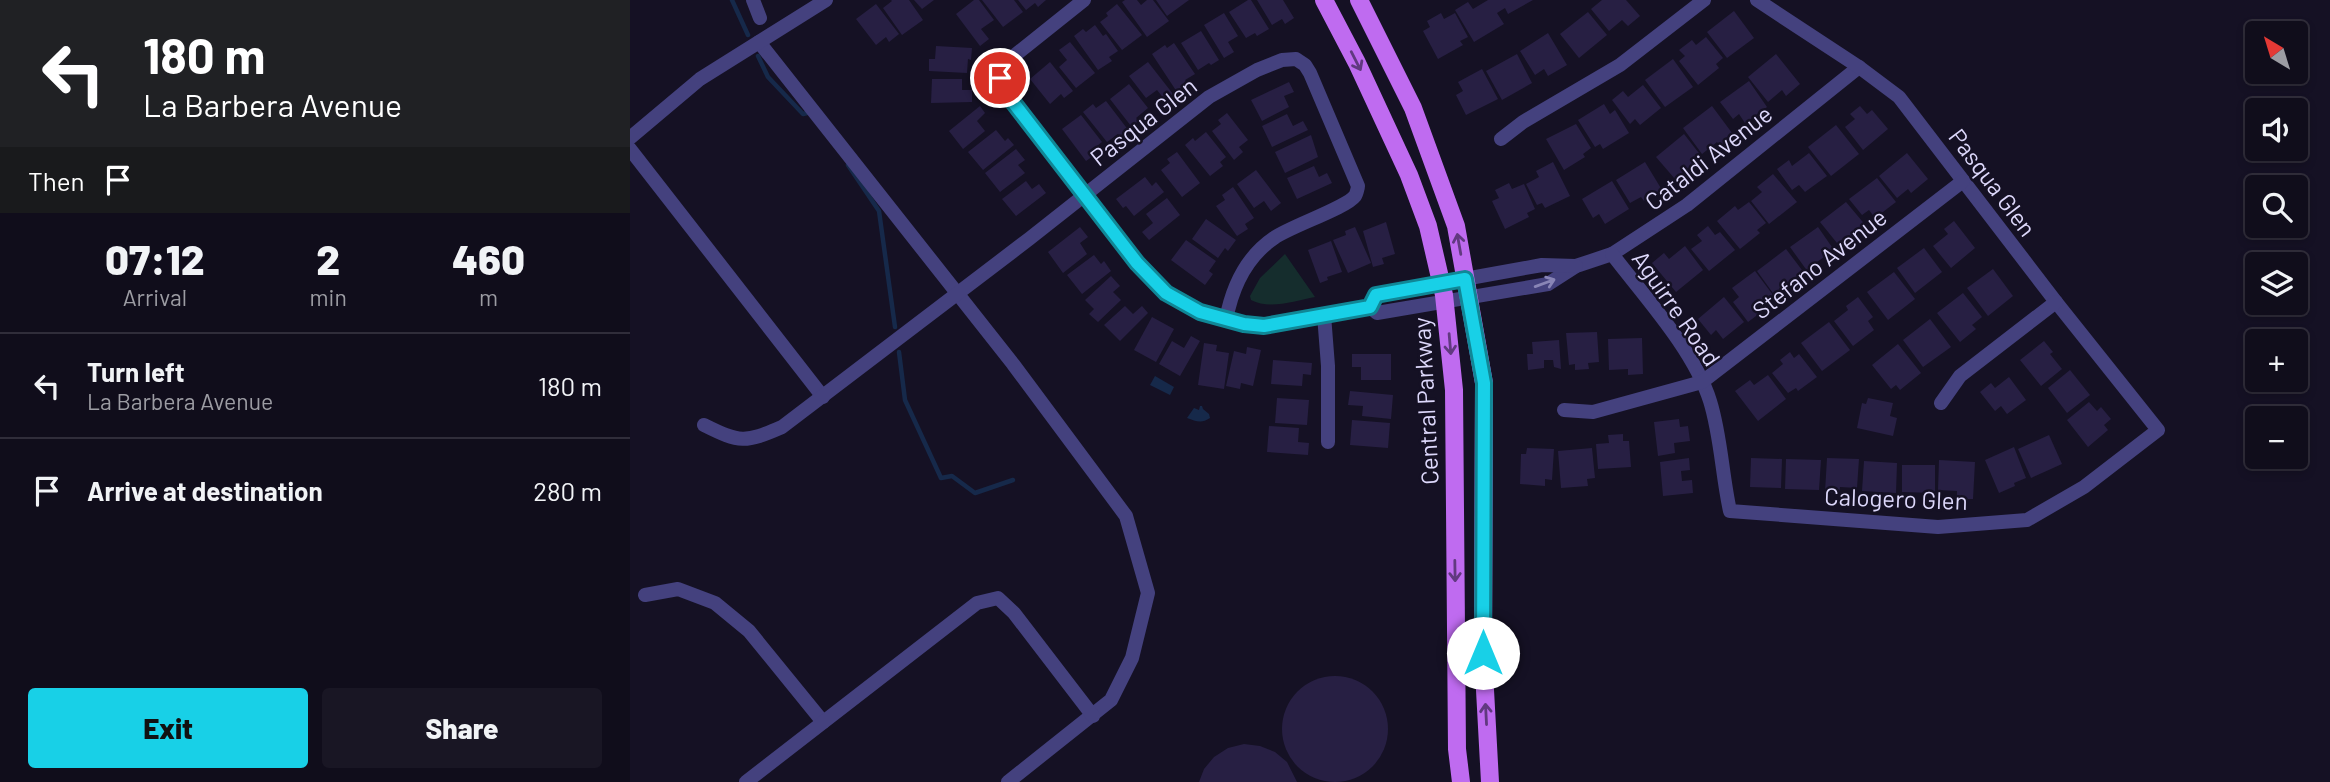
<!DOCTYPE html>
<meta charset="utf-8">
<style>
:root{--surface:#100d1b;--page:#191624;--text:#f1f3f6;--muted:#9c9ca3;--line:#302d3a;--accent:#18d0e7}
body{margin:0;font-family:Barlow,sans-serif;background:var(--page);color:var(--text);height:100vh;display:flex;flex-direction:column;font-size:26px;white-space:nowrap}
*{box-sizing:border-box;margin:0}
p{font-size:23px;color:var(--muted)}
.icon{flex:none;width:38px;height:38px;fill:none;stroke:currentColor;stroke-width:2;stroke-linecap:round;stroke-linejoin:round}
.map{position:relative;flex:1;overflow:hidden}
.drawer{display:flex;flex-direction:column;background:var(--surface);width:630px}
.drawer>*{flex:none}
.banner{background:#202124;color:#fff;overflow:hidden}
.needle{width:46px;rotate:322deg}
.tools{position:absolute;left:1615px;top:21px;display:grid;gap:14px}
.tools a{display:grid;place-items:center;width:63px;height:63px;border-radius:7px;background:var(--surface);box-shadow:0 4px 10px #0003,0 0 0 2px var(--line);font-size:35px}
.pin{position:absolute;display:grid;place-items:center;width:60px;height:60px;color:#fff;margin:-30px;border:4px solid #fff;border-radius:50%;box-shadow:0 2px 7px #0007}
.me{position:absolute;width:77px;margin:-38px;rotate:0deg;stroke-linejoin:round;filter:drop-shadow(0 0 5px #0008)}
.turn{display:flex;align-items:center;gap:24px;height:147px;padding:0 28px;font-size:32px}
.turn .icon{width:91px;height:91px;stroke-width:2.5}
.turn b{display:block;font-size:49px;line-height:60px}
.then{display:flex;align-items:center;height:66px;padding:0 28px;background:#0003;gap:14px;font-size:26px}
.eta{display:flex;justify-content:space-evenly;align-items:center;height:119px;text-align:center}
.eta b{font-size:42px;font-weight:800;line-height:49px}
.primary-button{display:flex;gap:14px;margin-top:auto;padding:14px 28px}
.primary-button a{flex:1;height:80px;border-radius:7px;background:var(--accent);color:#111;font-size:28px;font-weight:800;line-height:80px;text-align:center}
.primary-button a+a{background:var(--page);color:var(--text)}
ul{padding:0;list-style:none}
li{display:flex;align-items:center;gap:21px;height:105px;padding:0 28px;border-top:2px solid var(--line)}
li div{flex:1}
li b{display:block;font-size:26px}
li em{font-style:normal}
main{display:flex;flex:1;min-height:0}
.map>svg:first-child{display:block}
.green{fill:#152d2d}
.water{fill:#16294a}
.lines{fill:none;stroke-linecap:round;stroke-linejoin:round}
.stream{stroke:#16294a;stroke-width:4.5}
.building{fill:#271f43}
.minor{stroke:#44417e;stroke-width:14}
.major{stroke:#bf6bf0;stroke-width:18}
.oneway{stroke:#613980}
.oneway2{stroke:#8985b6}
.route-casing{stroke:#108796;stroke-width:18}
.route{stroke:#18d0e7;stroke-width:12}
.labels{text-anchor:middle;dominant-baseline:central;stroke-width:5;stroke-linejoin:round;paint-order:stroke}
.street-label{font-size:24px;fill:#ddd8fb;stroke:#151124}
</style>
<main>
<section class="drawer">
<div class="banner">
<div class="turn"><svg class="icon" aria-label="left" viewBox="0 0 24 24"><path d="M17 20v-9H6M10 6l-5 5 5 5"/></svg><div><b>180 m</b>La Barbera Avenue</div></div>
<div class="then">Then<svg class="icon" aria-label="arrive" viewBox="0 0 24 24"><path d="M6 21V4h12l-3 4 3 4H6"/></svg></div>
</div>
<div class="eta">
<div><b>07:12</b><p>Arrival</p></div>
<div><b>2</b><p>min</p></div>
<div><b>460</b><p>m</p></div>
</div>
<ul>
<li><svg class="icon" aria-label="left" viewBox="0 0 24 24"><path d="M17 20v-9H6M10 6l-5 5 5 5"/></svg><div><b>Turn left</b><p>La Barbera Avenue</p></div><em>180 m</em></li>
<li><svg class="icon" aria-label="arrive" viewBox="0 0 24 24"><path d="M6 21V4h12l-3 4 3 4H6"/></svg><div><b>Arrive at destination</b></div><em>280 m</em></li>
</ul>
<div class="primary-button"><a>Exit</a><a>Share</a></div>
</section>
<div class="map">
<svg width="1700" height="782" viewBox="0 0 1700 782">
<rect width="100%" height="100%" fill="#151124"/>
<path class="green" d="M655,254L685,297C665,301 639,310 621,300L620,296L630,278Z"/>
<g class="water">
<path d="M525,376L544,387L540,395L520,385Z"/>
<path d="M570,406H572L573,409L579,414L580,418C571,424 566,421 557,418L564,408L569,410Z"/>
</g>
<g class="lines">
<g class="stream">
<path d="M102,0L118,35"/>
<path d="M128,56L138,77L173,114L181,112"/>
<path d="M218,165L249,211L265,327"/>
<path d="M269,352L275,400L311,478L322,476L345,493L383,480"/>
</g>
</g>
<g class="building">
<path d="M261,0H279L293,20L272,35L253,8L262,1Z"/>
<path d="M284,0H304L292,9Z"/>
<path d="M344,0H349L364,20L351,29L359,39L350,46L326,14Z"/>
<path d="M352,0H384L393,12L373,27Z"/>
<path d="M388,0H416L408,7L405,3L396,10Z"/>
<path d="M495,0H507L511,5L517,0H523L539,21L517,37L492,2Z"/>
<path d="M526,0H559L537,16Z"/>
<path d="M618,0H621L639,29L627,36L625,33L616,38L599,12Z"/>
<path d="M627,0H653L664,18L655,24L652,19L642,25Z"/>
<path d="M858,0H903L878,14L875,8L867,13L874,24L844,42L825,10L838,2L843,9Z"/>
<path d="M972,0H996L1010,16L998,26L992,20L979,31L961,9Z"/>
<path d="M246,4L269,34L259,42L256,37L246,45L226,19Z"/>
<path d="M487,4L512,35L492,50L470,22L478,16L476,13Z"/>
<path d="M1104,11L1124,38L1097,58L1077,32Z"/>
<path d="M958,12L977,35L949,58L930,34Z"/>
<path d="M594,13L608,36L598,42L604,52L594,58L574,25Z"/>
<path d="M811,13L814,19L825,13L838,37L830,41L833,45L808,59L793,31L800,27L797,21Z"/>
<path d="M465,25L473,36L476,34L488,51L479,57L482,61L468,70L444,36L453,29L456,32Z"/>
<path d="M571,31L589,60L581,65L579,63L568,70L551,43Z"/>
<path d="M918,33L937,65L918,76L914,69L905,75L890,51Z"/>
<path d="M1076,37L1093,58L1086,64L1089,68L1068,85L1049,61L1055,56L1049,50L1062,40L1066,45Z"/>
<path d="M440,42L465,73L446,88L429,67L437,60L429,50Z"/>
<path d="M544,43L565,74L555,80L558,84L547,92L522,54L535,45L537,48Z"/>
<path d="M306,46L342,48L341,60L338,59L337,73L299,71V59H305Z"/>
<path d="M887,54L902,83L872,100L856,71Z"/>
<path d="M1146,54L1170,84L1156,96L1152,90L1138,102L1118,77Z"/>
<path d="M1043,59L1063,87L1035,107L1015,80Z"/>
<path d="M420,62L443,91L434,98L431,94L420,104L400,79Z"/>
<path d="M518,62L543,94L535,100L527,90L516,98L499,76Z"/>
<path d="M852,69L868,99L836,115L826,95L833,91L828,82Z"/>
<path d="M302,79H332V90H342V102L301,103Z"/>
<path d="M1119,81L1137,107L1115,123L1109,114L1103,119L1090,102Z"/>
<path d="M659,82L664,92L654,96L659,107L632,121L621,100Z"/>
<path d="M499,84L518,108L506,118L509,121L501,126L480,99Z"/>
<path d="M1013,85L1031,108L1010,125L1005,119L1000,124L982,100L993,91L998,97Z"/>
<path d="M476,101L499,131L490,137L488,134L477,142L453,112L463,104L466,108Z"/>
<path d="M974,104L980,114L985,110L999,133L973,149L970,144L965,147L948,120Z"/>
<path d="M350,106L355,113L347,121L355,131L333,149L319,131Z"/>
<path d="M1082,106L1105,137L1091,147L1087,142L1072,154L1053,128Z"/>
<path d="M1230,106L1237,114L1242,110L1258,129L1233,150L1215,127L1225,119L1220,114Z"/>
<path d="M597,113L618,140L609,147L613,152L604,160L582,131L591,124L588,120Z"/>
<path d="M657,114L663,126L673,121L678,130L642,147L632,126Z"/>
<path d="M451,115L472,142L463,149L466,154L456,161L432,129Z"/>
<path d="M946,124L961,148L953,154L955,157L934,170L916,139Z"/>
<path d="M1206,125L1229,154L1201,176L1178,147Z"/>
<path d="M366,130L375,141L378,138L384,145L353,170L338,152Z"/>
<path d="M576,132L596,157L590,162L593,166L580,176L555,145L563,138L565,141Z"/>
<path d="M1054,134L1072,157L1045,179L1026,157Z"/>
<path d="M681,135L688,157L655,173L645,152Z"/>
<path d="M386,149L395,160L388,165L395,173L370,192L355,173Z"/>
<path d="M547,152L570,183L552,197L531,170L540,163L537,159Z"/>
<path d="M1179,153L1197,176L1175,192L1169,185L1162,190L1147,169L1159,160L1162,166Z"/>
<path d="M1277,153L1298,179L1281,193L1278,189L1267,198L1249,176Z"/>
<path d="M923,162L940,196L915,208L912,203L907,205L896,184L909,177L906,171Z"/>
<path d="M1015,162L1032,190L1014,201L1011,197L1000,203L986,180Z"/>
<path d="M684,166L689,177L697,173L702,183L667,199L657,178Z"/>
<path d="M626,170L651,203L641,211L634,201L624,208L607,184Z"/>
<path d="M1143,174L1167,202L1139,224L1121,201L1132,192L1127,187Z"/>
<path d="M515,177L522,186L526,182L534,192L504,216L496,206L493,208L486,199Z"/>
<path d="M1247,178L1266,202L1245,218L1239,210L1232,215L1219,199Z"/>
<path d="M396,181L402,189L409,184L416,193L386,216L372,199Z"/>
<path d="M982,181L999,209L975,224L969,214L963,218L952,199Z"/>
<path d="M879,183L882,189L894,184L905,209L897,213L899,217L875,229L862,201L869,198L865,190Z"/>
<path d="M603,187L624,218L615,224L618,229L607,236L586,206L595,200L592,195Z"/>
<path d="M537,198L550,215L519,240L512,232L523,223L516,214Z"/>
<path d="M1119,202L1136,223L1127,230L1130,233L1110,249L1087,221L1105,206L1108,210Z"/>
<path d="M1216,202L1237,227L1220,240L1217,236L1207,243L1190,222Z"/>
<path d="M576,219L606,240L598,251L595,248L588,258L562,239Z"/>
<path d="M1324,221L1345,248L1321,268L1303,246L1318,234L1314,229Z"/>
<path d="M756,222L765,254L752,258L754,264L743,267L733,231Z"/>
<path d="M1078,226L1085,235L1090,232L1105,250L1079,271L1061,249L1072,241L1067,235Z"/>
<path d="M450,227L458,237L450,243L457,254L433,273L418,252Z"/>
<path d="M725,227L741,263L718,273L703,240L716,235L715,231Z"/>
<path d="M1188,227L1204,250L1187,262L1189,265L1178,272L1160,247Z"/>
<path d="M556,240L586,261L579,271L583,274L575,285L541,260Z"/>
<path d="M701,241L712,272L697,277L698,280L690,283L678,250Z"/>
<path d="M1055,246L1073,270L1046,292L1022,263L1034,253L1039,259Z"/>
<path d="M1294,248L1312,272L1285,293L1267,268Z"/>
<path d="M1156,249L1172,270L1167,274L1171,280L1145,296L1127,271Z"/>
<path d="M464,255L471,264L474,261L481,271L452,294L437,275Z"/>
<path d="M1363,269L1383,296L1358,316L1337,288Z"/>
<path d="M1125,271L1143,295L1126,308L1130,313L1118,322L1103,302L1109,297L1102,288Z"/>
<path d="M1264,272L1285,299L1258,320L1237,292Z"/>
<path d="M481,276L490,286L483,292L491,300L468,322L459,314L464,309L455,300Z"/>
<path d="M1333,293L1352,317L1342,325L1346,329L1330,342L1307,313Z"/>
<path d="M1094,297L1114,322L1093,339L1086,330L1081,335L1068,319Z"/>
<path d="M1228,297L1243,317L1238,321L1244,330L1223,346L1204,321L1218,310L1216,306Z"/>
<path d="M495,306L503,314L512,306L518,313L490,341L474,325Z"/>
<path d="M522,317L544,329L526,362L504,350Z"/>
<path d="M1300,319L1321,347L1293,367L1273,340Z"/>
<path d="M1199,322L1220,350L1192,371L1171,343Z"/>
<path d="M967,332L969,362L958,363L959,369L945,370V364L939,365L936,333Z"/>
<path d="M561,336L570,341L550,376L529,364L542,341L554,348Z"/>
<path d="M1012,338L1013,374L998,375V369L979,370L978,339Z"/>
<path d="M929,340L931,369L924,367L923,360H914V368L898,370L897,354H903L902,342Z"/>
<path d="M1414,341L1423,352L1420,354L1432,369L1411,386L1390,360Z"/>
<path d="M574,343L587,345L586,351L599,353L594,389L568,385Z"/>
<path d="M1268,344L1291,373L1270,390L1266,385L1261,389L1242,365Z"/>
<path d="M617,347L631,350L623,386L611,383L610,389L596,386L604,351L616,354Z"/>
<path d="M1160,352L1164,358L1169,354L1187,377L1168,391L1166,388L1158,393L1142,373L1153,364L1150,360Z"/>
<path d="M722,354H761V380H731V367H722Z"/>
<path d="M643,360L682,363L681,375L673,374L672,386L641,384Z"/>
<path d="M1440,370L1460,395L1437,413L1418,388Z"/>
<path d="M1138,375L1156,399L1128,421L1105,391L1120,380L1124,385Z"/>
<path d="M1379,377L1396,400L1377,414L1371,406L1365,411L1350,392L1361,383L1365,388Z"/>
<path d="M720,391L763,395L761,419L732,416L733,406L718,405Z"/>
<path d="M647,398L679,400L677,425L645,423Z"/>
<path d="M1238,398L1263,403L1260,416L1267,418L1263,436L1227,428L1232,403L1236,404Z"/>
<path d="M1459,402L1467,411L1471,407L1481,419L1474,425L1478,430L1458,447L1437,420Z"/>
<path d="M1049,419L1050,427L1058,426L1060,441L1044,443L1045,453L1028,456L1024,422Z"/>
<path d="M722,420L760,423L758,448L720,445Z"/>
<path d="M639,426L669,428L668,442L679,443L678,455L637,452Z"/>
<path d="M993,434V441H999L1001,467L968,469L966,444L979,443L978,435Z"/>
<path d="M1419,435L1432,464L1401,478L1388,449Z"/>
<path d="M1384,447L1396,478L1384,483L1385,486L1369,493L1355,460Z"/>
<path d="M897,448L924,449L922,480L915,479V486L890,484L891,454H896Z"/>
<path d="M962,448L965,478L957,479L958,486L931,488L928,451Z"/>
<path d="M1059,458L1060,470L1051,471L1052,481L1062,480L1063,493L1033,496L1030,462Z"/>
<path d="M1121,458L1152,459L1151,488L1120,487Z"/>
<path d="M1197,458L1229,459L1227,488L1210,487L1209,493L1195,492Z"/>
<path d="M1156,459L1191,460L1189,490L1155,489Z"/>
<path d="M1309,460L1345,462L1343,499H1327V491L1308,490Z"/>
<path d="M1234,461L1267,463L1266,493L1232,491Z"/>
<path d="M1272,465H1305V493L1272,492Z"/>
<circle cx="705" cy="729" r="53"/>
<path d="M614,744L630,746L645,752L657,762L667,782H569L574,769L584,757L598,748Z"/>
</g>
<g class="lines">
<g class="minor">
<path d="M123,0L130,18"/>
<path d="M454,0L374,64L370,78L376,93L507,263L536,293L570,312L614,324L634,326L740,307L747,313L918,284L946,266L982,254L1057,205L1229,67"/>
<path d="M129,42L383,364L496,516L518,593L502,658L481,700L378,782"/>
<path d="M0,138L70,79L196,0"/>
<path d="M871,139L893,122L990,65L1074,0"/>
<path d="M0,149L193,397"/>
<path d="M982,254C1014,296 1064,350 1080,401C1091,436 1092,475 1100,511L1308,527L1397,520L1454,487L1528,430L1426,302L1269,97L1229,67L1127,0"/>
<path d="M740,307L746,295L912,265L946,266"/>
<path d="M694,315L698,366V442"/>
<path d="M1311,403L1330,376L1426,302"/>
<path d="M934,410L963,412L1072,382L1333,181"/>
<path d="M74,425C110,443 115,443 152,427L399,239L579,97L627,70L652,60L666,59L675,65L680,73L728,186C728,188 726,195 725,196C716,208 661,226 644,238C616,257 602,288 596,320"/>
<path d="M15,595L48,589L85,603L119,631L193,722"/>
<path d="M116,782L347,603L368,598L384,613L463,716"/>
</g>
<g class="major">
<path d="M694,0L727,63L779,175L798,226L814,295L824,390L827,749L831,782"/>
<path d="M729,0L783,108L826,226L854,383L853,653L860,782"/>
</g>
</g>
<defs><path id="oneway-shaft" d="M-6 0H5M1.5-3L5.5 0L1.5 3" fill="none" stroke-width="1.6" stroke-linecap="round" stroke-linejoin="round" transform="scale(1.75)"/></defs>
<g class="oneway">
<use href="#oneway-shaft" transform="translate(726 61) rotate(63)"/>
<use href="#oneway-shaft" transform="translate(829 244) rotate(-100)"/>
<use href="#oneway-shaft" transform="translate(820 344) rotate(85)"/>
<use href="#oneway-shaft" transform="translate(825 571) rotate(89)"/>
<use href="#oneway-shaft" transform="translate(856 714) rotate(-93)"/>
</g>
<use class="oneway2" href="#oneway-shaft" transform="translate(915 283) rotate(-20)"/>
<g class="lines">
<defs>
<path id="route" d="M370,78L376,93L507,263L536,293L570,312L614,324L634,326L740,307L746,295L835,279L854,383L853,653"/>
</defs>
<use href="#route" class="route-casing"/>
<use href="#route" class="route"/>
</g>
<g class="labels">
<g class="street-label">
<text transform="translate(513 121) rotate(-38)">Pasqua Glen</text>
<text transform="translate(1078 157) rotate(-38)">Cataldi Avenue</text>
<text transform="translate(1363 182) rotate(53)">Pasqua Glen</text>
<text transform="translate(1189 263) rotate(-38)">Stefano Avenue</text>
<text transform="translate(1047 308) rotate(55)">Aguirre Road</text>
<text transform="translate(795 401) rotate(-93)">Central Parkway</text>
<text transform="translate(1266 498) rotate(2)">Calogero Glen</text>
</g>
</g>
</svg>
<div class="tools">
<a><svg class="needle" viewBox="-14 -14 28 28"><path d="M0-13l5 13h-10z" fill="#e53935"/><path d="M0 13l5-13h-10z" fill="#9c9ca3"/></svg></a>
<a><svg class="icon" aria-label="sound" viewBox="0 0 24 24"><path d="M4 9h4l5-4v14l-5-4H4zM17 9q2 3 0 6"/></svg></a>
<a><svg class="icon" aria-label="search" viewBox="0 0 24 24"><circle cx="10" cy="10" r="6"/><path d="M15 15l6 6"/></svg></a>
<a><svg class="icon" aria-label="layers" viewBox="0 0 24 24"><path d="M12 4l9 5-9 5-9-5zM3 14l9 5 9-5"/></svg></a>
<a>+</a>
<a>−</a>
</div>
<div class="pin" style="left:370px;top:78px;background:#d93025"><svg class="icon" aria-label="arrive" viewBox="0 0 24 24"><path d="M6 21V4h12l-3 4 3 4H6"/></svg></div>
<svg class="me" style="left:853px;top:653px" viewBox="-20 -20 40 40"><circle r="19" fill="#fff"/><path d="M0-13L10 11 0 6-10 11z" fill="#18d0e7"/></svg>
</div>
</main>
